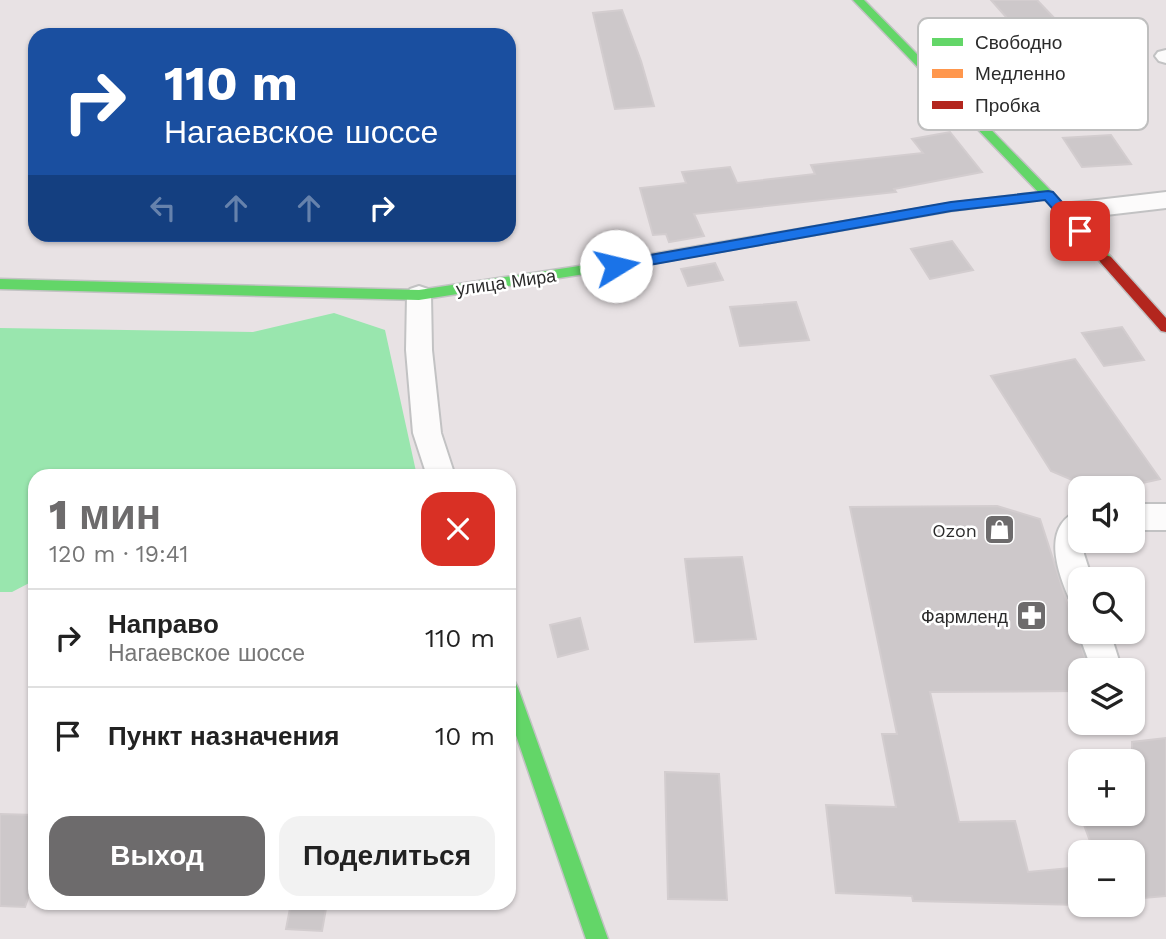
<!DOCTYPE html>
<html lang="ru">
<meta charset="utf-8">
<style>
:root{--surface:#fff;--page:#f2f2f2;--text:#222;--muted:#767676;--line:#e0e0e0;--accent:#6d6b6c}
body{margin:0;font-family:"Work Sans",sans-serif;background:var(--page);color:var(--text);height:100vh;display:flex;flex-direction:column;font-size:26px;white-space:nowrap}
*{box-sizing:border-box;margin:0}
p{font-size:23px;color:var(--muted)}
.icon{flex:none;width:38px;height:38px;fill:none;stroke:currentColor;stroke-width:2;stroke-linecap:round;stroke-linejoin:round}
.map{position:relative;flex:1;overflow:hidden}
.side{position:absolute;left:28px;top:469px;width:488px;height:441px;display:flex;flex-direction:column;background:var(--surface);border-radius:21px;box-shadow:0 2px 5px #0004}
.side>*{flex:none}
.hud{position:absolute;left:28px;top:28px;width:488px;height:214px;border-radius:21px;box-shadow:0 2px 5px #0004;background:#1a4fa0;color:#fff;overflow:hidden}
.controls{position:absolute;left:1068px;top:476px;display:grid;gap:14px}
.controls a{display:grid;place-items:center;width:77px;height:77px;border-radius:14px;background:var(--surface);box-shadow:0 2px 5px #0004;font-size:35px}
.pin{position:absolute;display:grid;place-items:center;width:60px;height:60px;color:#fff;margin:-30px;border-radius:14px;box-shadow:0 4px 10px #0006}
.me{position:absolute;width:77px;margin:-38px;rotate:81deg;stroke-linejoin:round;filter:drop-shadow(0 0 5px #0008)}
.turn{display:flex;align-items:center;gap:24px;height:147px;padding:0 21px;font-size:32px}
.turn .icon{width:91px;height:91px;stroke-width:2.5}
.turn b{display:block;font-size:49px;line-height:60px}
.lanes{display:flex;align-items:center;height:66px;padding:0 21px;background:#0003;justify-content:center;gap:35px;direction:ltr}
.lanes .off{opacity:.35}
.round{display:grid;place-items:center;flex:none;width:74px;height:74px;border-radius:21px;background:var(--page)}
.summary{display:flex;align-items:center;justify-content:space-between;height:119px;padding:0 21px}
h1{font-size:42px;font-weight:800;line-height:52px;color:var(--accent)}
.action{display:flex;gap:14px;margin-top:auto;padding:14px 21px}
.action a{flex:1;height:80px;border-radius:21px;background:var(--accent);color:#fff;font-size:28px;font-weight:800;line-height:80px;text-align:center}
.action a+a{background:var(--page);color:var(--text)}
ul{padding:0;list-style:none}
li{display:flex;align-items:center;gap:21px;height:98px;padding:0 21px;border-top:2px solid var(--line)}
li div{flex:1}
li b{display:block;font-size:26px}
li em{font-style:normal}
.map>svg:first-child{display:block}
.water{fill:#99e6ae}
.building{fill:#cdc8ca;stroke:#d3cdcf;stroke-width:2}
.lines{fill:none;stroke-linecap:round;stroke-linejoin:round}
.street-casing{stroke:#c2c2c3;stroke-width:4}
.fast-casing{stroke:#c2c2c3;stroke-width:3}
.slow-casing{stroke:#c2c2c3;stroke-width:3}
.jam-casing{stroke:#c2c2c3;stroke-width:3}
.street{fill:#fcfbfb;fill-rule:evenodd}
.fast{fill:#63d668;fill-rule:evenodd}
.slow{fill:#ff974d;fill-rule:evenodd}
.jam{fill:#b3261e;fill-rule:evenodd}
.route{fill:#1a73e8;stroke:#114b97;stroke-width:2}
.labels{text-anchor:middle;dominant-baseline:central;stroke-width:5;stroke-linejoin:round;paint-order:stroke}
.street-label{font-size:18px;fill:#2b2b2b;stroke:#fff}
.poi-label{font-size:18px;fill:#2b2b2b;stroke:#fff;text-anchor:end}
.key{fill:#fff;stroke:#bfbfbf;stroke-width:2}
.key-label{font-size:19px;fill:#2b2b2b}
</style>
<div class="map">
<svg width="1166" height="939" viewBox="0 0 1166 939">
<rect width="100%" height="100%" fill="#e8e2e4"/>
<path class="water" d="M334,313L385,330L417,476H35V580L12,592H0V328L253,332Z"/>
<g class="building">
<path d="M991,0H1037L1082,47L1039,54Z"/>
<path d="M622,10L641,61L654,106L615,109L593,13Z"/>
<path d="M950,132L982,172L894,189L896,192L694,214L704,236L669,242L666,234L653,235L640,188L686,183L682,172L730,167L737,183L815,174L811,165L923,153L912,139Z"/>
<path d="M1111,135L1131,164L1082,167L1063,138Z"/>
<path d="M952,241L973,270L930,279L911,249Z"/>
<path d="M715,263L723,280L688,286L681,269Z"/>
<path d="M796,302L809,340L740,346L730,307Z"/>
<path d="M1122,327L1144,360L1104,366L1082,333Z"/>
<path d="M1075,359L1160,479L1120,488H1091L1051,471L991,376Z"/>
<path d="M997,506L1040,519L1089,670H1080V691L930,692L959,822L1015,821L1028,872L1080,867V905L913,901L912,896L836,893L826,805L896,807L882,734H897L850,507Z"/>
<path d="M742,557L756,639L695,642L685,559Z"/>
<path d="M580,618L588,649L558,657L550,625Z"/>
<path d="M1166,738V896L1132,899V852H1094L1080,814H1132V742Z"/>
<path d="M665,772L719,774L727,900L668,899Z"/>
<path d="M0,814L35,815V878L25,907L0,906Z"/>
<path d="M291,903H327L322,931L286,929Z"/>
</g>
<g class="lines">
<defs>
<g id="street">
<path d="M1166,50V63L1159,61L1155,56L1158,52Z"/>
<path d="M1166,192V208L1063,220L1055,218L1052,212L1055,206L1063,204Z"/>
<path d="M419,286L428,289L431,295L432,350L441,433L455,476H427L413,433L406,350L407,295L410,289Z"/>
<rect x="1132" y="504" width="34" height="26"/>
<path d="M1080,510V541H1084V554L1092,579H1080V602L1069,598C1057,570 1041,525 1080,510Z"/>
<path d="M1080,629V632H1110L1122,670H1092L1078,632Z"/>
</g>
<g id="fast">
<path d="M853,0H864L1052,192L1111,257V263H1101L1044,198Z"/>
<path d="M599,263L606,268L604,271L419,300L0,289V279L419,290Z"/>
<path d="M509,679L515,682L518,688L608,939H586L509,715Z"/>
</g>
<path id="slow" d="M1048,191L1054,195L1052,198L951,211L599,273L592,268L599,263L951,203Z"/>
<path id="jam" d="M1106,255L1111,257L1166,318V332L1161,331L1101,263L1099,260Z"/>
</defs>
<use href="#street" class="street-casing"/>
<use href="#fast" class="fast-casing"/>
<use href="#slow" class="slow-casing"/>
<use href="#jam" class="jam-casing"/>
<use href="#street" class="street"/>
<use href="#fast" class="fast"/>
<use href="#slow" class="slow"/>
<use href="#jam" class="jam"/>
</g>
<path class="route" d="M1048,191L1053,192L1085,228V235H1076L1045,200L951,211L616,271L609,266L616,261L951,202Z"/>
<defs>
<symbol id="shop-square" viewBox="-11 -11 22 22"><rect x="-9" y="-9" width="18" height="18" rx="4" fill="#6d6b6c" stroke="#fff"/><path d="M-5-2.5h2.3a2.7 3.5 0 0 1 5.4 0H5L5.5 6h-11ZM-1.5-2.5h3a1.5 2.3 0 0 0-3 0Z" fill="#fff"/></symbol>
<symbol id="pharmacy-square" viewBox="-11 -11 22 22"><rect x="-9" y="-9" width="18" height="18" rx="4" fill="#6d6b6c" stroke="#fff"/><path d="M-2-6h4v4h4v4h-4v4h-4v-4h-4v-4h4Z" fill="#fff"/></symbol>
</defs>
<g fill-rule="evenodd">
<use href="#shop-square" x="982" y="512" width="35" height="35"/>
<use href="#pharmacy-square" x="1014" y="598" width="35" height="35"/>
</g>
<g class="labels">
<g class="street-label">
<text transform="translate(506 282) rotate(-8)">улица Мира</text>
</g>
<g class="poi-label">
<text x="977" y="530">Ozon</text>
<text x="1008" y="616">Фармленд</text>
</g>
</g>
<rect x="918" y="18" width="230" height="112" rx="10" class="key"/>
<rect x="932" y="38" width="31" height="8" fill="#63d668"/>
<rect x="932" y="69" width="31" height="9" fill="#ff974d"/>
<rect x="932" y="101" width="31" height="8" fill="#b3261e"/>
<g class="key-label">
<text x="975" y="49">Свободно</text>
<text x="975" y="80">Медленно</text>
<text x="975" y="112">Пробка</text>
</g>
</svg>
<div class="controls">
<a><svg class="icon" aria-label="sound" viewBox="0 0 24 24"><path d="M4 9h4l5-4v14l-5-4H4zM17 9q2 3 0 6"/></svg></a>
<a><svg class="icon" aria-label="search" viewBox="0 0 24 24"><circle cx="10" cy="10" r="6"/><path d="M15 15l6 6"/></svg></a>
<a><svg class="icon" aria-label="layers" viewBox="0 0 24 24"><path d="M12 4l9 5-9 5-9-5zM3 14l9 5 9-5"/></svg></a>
<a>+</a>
<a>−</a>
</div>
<div class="pin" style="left:1080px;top:231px;background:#d93025"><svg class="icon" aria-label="arrive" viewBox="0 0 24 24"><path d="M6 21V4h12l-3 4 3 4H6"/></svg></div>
<svg class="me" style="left:616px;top:266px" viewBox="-20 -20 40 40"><circle r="19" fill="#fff"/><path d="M0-13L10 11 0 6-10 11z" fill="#1a73e8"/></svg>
<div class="hud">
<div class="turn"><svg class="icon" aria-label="right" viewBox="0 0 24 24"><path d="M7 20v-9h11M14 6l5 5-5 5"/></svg><div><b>110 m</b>Нагаевское шоссе</div></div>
<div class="lanes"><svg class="icon off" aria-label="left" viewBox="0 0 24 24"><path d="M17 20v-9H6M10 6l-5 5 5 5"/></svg><svg class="icon off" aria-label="ahead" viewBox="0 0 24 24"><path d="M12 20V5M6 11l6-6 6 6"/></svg><svg class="icon off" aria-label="ahead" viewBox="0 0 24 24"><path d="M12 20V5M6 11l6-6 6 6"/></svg><svg class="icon" aria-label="right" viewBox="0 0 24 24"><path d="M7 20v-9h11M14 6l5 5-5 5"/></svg></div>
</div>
<section class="side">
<div class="summary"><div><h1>1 мин</h1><p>120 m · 19:41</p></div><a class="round" style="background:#d93025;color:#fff"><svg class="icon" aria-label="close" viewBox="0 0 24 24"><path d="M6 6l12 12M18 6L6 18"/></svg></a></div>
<ul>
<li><svg class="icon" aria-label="right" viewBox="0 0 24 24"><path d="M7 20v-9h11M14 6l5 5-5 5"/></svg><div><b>Направо</b><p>Нагаевское шоссе</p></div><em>110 m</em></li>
<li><svg class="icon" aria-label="arrive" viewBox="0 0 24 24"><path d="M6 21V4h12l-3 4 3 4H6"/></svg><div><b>Пункт назначения</b></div><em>10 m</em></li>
</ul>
<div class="action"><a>Выход</a><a>Поделиться</a></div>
</section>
</div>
